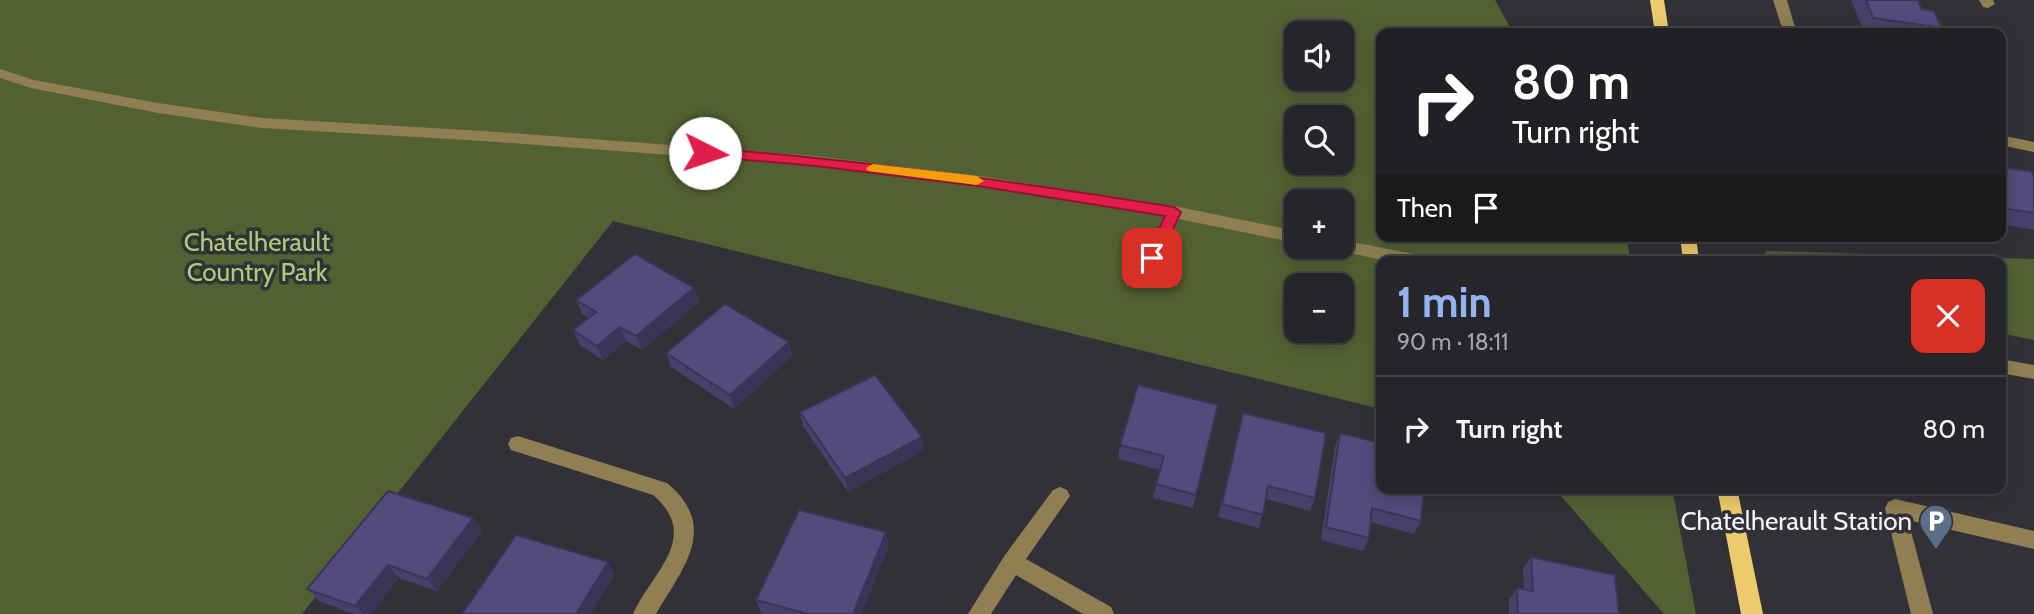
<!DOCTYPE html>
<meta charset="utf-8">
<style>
:root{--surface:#26252a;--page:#323136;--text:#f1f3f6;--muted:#a4a5a8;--line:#424247;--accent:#95b2f1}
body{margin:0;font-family:Cabin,sans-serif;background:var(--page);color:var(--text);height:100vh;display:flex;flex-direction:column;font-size:26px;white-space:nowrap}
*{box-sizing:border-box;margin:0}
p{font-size:23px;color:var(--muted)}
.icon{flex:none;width:38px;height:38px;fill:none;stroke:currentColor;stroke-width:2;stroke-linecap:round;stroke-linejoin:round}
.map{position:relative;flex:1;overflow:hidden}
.details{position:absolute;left:1376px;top:256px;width:630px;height:238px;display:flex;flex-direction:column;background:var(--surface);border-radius:14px;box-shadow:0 4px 18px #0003,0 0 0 2px var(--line)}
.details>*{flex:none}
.hud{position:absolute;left:1376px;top:28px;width:630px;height:214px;border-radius:14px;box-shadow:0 4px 18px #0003,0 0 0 2px var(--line);background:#202124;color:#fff;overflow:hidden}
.fabs{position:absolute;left:1284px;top:21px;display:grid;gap:14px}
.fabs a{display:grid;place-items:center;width:70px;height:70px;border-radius:14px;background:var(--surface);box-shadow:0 4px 18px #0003,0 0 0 2px var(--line);font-size:35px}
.pin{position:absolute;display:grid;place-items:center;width:60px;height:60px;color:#fff;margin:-30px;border-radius:14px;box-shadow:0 4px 10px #0006}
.me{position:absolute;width:77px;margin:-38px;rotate:94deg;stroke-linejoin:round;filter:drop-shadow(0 0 5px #0008)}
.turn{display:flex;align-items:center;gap:24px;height:147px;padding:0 21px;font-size:32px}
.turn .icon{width:91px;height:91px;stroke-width:2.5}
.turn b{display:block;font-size:49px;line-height:60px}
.then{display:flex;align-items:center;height:66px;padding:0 21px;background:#0003;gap:14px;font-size:26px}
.round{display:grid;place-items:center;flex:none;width:74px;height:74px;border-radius:14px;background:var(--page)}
.head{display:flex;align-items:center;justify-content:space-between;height:119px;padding:0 21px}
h1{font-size:42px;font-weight:700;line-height:52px;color:var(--accent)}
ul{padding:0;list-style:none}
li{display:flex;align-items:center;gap:21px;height:105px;padding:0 21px;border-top:2px solid var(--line)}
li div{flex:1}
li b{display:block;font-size:26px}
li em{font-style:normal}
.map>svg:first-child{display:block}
.green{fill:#536132;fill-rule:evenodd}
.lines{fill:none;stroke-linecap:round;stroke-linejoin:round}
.minor{fill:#8f7f53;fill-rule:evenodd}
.major{fill:#edcb6c;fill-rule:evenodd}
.wall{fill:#48406b}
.shaded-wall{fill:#3b3457}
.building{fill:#544a7c;stroke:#3b3457;stroke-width:2}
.route{fill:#e11d48;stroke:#92132f;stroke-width:2}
.slow{fill:#f59e0b}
.labels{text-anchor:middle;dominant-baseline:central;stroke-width:7;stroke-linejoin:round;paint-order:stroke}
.park-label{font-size:26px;fill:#b2ca77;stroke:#323138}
.poi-label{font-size:26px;fill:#f5f4f9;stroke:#323138;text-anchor:end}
</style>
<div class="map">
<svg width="2034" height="614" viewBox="0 0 2034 614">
<rect width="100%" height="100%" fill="#323138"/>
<g class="green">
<path d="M0,0H1495L1513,33H1381V236H1627L1630,261H1381V409L613,221L302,614H0ZM1297,33H1342V79H1297ZM1297,117H1342V163H1297ZM1297,201H1342V247H1297ZM1297,285H1342V331H1297Z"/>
<path d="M1766,251L2034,259V340L2000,333V261H1762Z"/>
<path d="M1554,488H1672L1696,614H1664Z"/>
</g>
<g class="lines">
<g class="minor">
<path d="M1773,0H1787L1794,24L1802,33H1788L1781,25Z"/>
<path d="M1979,0H1993L1995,4L1988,8L1983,7Z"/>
<path d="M0,69L34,80L158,103L262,118L484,131L816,156L978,176L1174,206L1297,231V243L1179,219L1151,280L1142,286L1133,280L1164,216L978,186L816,166L484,141L262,128L158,113L31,88L0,78Z"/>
<path d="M2000,135L2034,142V152L2000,145Z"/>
<path d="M1342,240L1419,255L1427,261H1387L1336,250L1334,247H1342Z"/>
<path d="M2000,359L2034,365V379L2000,373Z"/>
<path d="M518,436L667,483C720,527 683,568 656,614H633C652,572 702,537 653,495L511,450L508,444L511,438Z"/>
<path d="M1060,487L1067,490L1070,496L1026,559L1111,607L1114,614H1083L1016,575L991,614H968L1005,555L1053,490Z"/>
<path d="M1895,499L2034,531V549L1908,520L1933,614H1911L1885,508L1888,502Z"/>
</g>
<g class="major">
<path d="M1650,0H1664L1669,33H1655Z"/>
<path d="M1680,236H1696L1699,261H1683Z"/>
<path d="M1717,488H1737L1763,614H1741Z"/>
</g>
</g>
<g class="wall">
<path d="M1851,0H1918L1922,9L1942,28L1938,33H1872L1864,32Z"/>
<path d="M2000,167L2034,176V230L2000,224Z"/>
<path d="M694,288L699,302L642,350L626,341L603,360L580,345L573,330L589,318L582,314L576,300Z"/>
<path d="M789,342L792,356L734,409L671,367L666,353Z"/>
<path d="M1218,405L1193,508L1153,498L1160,470L1118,459L1120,445Z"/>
<path d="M800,412L924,450L848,492L803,426Z"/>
<path d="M1243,413L1315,498L1310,511L1266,499L1259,528L1218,517Z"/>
<path d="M1340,433L1421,521L1414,534L1370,522L1369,538L1363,551L1321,540L1335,446Z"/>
<path d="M473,518L482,531L437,591L399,578L371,614H354L319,601L307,589Z"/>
<path d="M889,545L861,614H766L761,613L756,600Z"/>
<path d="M1531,557L1619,614H1509V600L1517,588L1524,589L1523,569Z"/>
</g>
<g class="shaded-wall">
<path d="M694,288L699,302L642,350L636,336Z"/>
<path d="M620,327L626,341L603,360L597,346Z"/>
<path d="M789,342L792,356L734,409L730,395Z"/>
<path d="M922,437L924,450L848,492L845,478Z"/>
<path d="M473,518L482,531L437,591L427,579Z"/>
<path d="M886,532L889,545L861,614H853Z"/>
<path d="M608,562L615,574L591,614H576Z"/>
<path d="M388,565L399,578L371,614H363L355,606Z"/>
</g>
<g class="building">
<path d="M1866,0H1918L1922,9L1934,11L1942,28L1873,18Z"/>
<path d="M2000,167L2031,171L2034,176V213L2000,208Z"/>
<path d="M635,254L694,288L636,336L620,327L597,346L573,330L596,312L576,300Z"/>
<path d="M725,304L789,342L730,395L666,353Z"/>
<path d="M875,375L922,437L845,478L800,412Z"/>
<path d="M1138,385L1218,405L1196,495L1156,484L1164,456L1120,445Z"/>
<path d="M1243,413L1326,433L1315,498L1268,486L1263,515L1222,504Z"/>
<path d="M1340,433L1381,443V488H1424L1421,521L1372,508L1369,538L1326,527Z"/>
<path d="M388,491L473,518L427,579L388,565L355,606L307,589Z"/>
<path d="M799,510L886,532L853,614H808L756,600Z"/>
<path d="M516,535L608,562L576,614H462Z"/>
<path d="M1531,557L1615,575L1619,614H1518L1517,588L1533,591Z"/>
</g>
<path class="route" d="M705,148C863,160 1018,182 1174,207L1181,212L1160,258L1152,263L1145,258L1165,216L978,186L816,166L701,156V150Z"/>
<path class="slow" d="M873,164L977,176L984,181L977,185L868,171L866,168Z"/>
<defs>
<symbol id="parking-pin" viewBox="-11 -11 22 30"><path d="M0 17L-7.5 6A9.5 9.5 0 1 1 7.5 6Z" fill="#5c6f8a" stroke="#323138"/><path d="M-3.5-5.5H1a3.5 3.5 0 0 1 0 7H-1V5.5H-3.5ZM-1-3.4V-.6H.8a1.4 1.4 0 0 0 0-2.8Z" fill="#fff"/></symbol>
</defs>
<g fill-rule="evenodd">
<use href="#parking-pin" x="1917" y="502" width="38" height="52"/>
</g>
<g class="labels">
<g class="park-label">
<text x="257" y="242">Chatelherault<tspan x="257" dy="30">Country Park</tspan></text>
</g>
<g class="poi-label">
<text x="1912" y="521">Chatelherault Station</text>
</g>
</g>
</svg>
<div class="fabs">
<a><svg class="icon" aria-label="sound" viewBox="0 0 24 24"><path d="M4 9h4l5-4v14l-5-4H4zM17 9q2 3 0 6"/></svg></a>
<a><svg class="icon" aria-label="search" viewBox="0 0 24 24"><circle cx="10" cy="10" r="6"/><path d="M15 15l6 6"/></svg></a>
<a>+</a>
<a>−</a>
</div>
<div class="pin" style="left:1152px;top:258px;background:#d93025"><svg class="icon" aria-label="arrive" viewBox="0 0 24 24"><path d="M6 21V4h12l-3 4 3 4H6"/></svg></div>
<svg class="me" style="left:705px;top:153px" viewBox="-20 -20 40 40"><circle r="19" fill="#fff"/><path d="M0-13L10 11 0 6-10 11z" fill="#e11d48"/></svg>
<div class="hud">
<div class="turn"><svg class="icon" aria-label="right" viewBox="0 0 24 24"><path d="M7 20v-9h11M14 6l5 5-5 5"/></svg><div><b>80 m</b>Turn right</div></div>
<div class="then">Then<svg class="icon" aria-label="arrive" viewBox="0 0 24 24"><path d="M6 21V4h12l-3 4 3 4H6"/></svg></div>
</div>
<section class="details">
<div class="head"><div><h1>1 min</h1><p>90 m · 18:11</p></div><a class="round" style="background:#d93025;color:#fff"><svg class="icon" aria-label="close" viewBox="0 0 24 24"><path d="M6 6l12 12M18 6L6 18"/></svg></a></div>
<ul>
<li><svg class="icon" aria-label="right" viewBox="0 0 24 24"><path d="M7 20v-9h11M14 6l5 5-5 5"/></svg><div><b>Turn right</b></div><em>80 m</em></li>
</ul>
</section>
</div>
